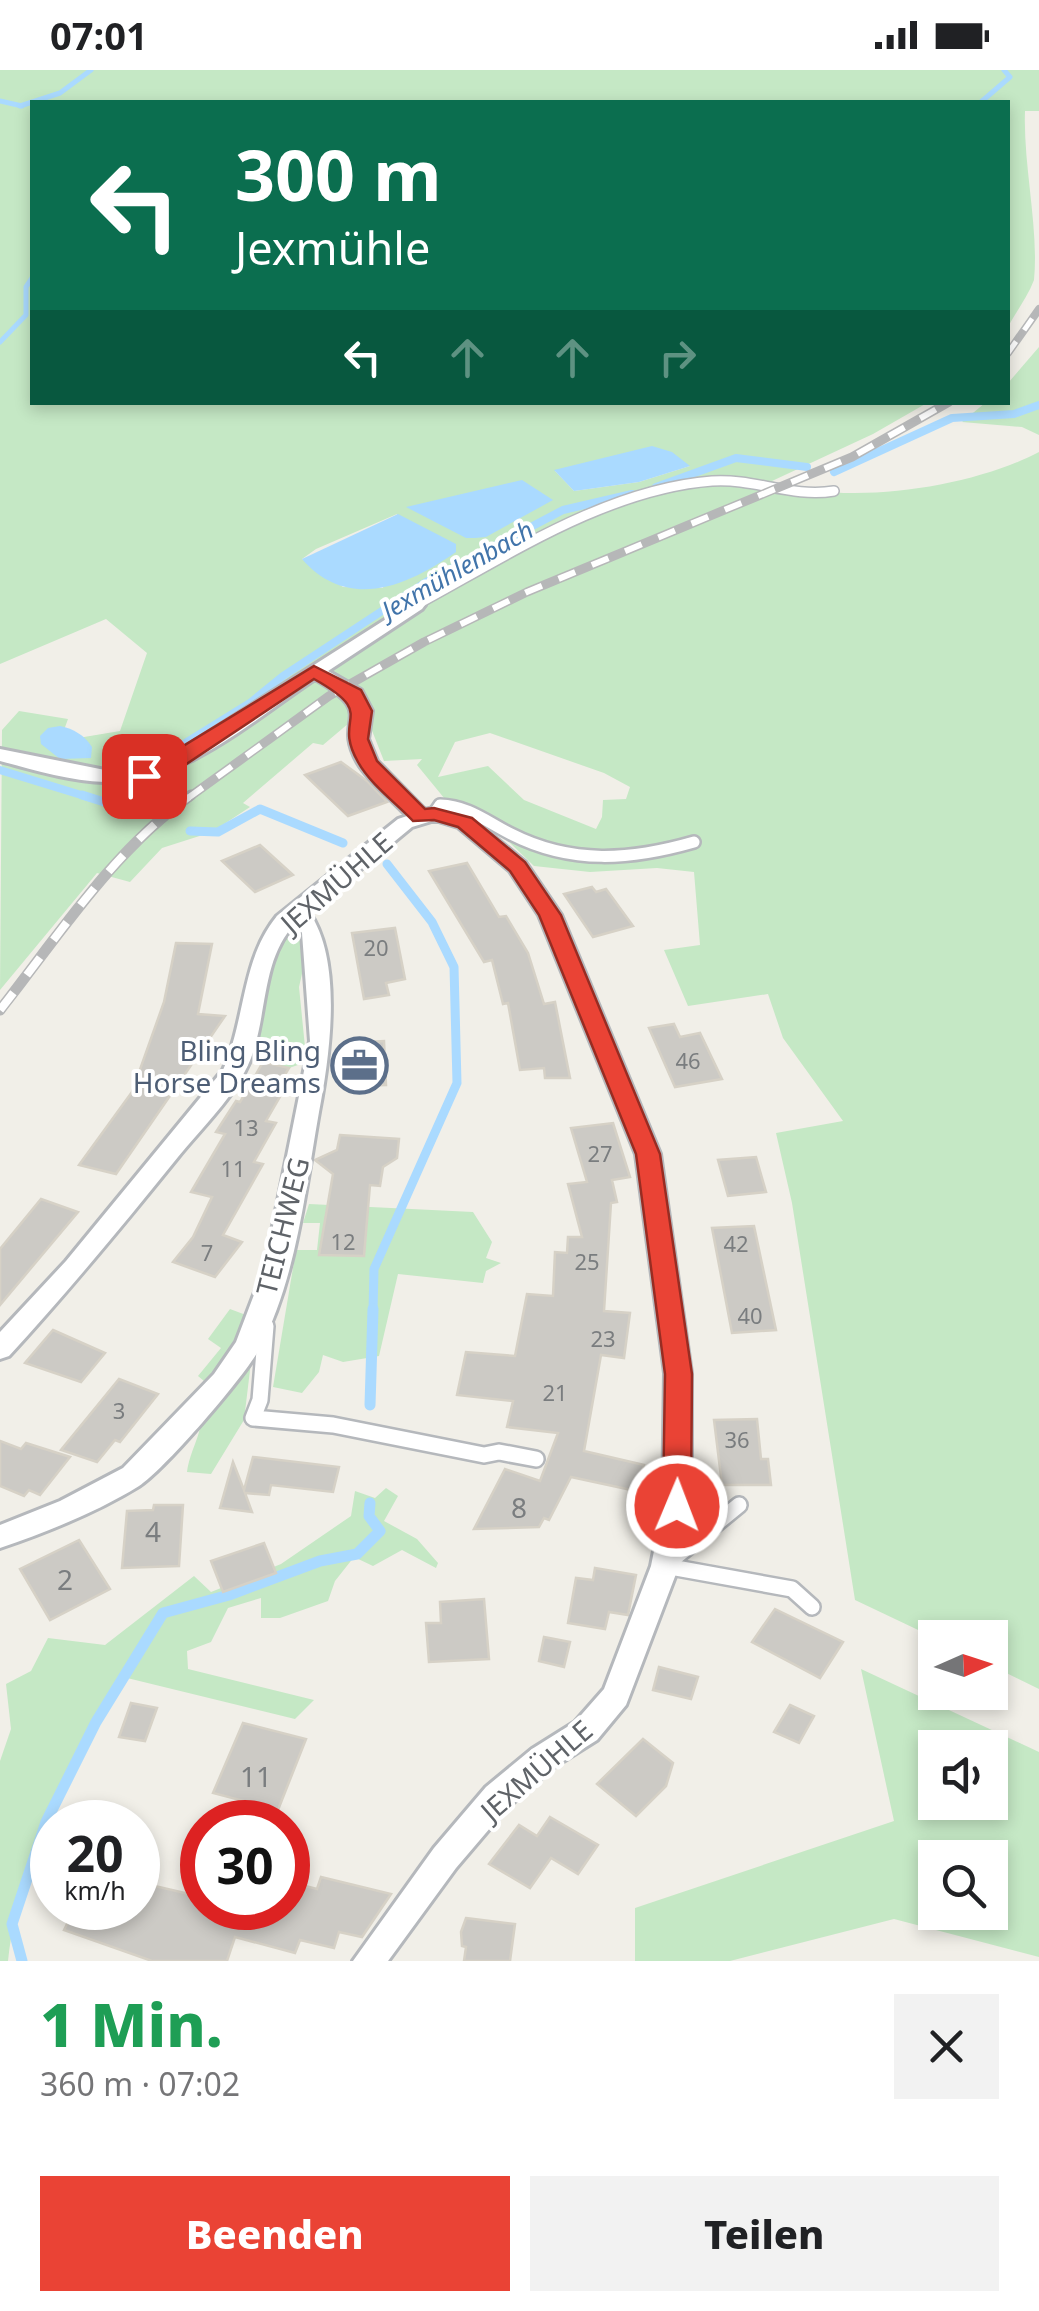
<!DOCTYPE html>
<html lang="de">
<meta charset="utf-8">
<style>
:root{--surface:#fff;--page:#f2f2f2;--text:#202124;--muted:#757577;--accent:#ea4335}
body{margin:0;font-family:"Noto Sans",sans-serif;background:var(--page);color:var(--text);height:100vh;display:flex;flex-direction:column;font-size:38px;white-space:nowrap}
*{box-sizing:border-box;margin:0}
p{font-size:32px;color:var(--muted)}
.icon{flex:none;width:55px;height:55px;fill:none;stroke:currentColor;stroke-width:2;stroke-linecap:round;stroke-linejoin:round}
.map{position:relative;height:1891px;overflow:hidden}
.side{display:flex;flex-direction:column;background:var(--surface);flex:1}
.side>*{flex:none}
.banner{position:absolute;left:30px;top:30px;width:980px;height:305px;border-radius:0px;box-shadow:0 5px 15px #0003;background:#0b6e4f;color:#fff;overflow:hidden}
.needle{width:65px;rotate:87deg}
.buttons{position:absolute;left:918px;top:1550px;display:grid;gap:20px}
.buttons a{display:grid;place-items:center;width:90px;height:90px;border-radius:0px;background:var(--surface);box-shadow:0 5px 15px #0003;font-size:50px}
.speed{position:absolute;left:30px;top:1730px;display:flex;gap:20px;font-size:50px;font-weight:700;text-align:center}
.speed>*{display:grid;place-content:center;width:130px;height:130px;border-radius:50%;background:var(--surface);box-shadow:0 5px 15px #0003;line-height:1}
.speed small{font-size:25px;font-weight:400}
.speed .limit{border:15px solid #d22;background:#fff;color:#111}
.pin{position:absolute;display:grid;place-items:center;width:85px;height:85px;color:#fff;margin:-42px;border-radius:20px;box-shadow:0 5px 15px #0006}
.me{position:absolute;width:110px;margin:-55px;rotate:1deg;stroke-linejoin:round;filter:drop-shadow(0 0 8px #0008)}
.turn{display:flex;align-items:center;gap:35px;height:210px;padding:0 40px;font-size:45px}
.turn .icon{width:130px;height:130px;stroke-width:2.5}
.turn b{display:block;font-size:70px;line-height:85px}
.lanes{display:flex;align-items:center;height:95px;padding:0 40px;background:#0003;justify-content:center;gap:50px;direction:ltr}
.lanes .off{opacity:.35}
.round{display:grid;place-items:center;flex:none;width:105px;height:105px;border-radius:0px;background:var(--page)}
.head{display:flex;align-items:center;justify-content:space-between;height:170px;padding:0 40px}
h1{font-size:60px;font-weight:800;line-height:75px;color:#1e9e55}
.button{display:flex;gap:20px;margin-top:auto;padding:20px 40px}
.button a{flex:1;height:115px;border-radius:0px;background:var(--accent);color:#fff;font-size:40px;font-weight:800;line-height:115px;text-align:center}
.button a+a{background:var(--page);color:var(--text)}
.status{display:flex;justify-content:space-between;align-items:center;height:70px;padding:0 50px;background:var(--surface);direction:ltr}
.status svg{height:28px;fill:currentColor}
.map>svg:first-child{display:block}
.green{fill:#c5e8c5;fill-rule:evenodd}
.water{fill:#aadaff}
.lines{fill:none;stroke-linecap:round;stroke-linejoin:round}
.stream-far3{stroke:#aadaff;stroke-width:5}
.stream-far2{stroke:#aadaff;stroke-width:8}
.stream-far1{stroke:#aadaff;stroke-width:9}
.stream{stroke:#aadaff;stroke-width:11}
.building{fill:#cccac5;stroke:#d6d1c6;stroke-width:2.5}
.service-far2-casing{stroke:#b5b8bc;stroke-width:12}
.service-far1-casing{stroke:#b5b8bc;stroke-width:16}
.service-casing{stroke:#b5b8bc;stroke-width:20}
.minor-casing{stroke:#b5b8bc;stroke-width:6}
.service-far2{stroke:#fff;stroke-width:9}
.service-far1{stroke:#fff;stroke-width:11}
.service{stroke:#fff;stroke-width:15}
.minor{fill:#fff;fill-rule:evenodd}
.rail-far2-casing{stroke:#b6b7b8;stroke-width:8}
.rail-far1-casing{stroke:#b6b7b8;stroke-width:9}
.rail-casing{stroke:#b6b7b8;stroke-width:11}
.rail-far2{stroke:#fff;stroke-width:5;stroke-dasharray:14;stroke-linecap:butt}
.rail-far1{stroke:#fff;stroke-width:6;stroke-dasharray:18;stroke-linecap:butt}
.rail{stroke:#fff;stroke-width:8;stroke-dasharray:22;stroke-linecap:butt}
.route{fill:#ea4335;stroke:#982c22;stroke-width:2.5}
.labels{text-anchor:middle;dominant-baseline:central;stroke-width:8;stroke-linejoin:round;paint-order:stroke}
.number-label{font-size:22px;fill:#7a7d7f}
.far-water-label{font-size:25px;font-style:italic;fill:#4174aa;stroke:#fff}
.street-label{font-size:28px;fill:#5f6368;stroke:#fff}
.service-label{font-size:28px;fill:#4e5e75;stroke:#fff;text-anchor:end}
.near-number-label{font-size:28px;fill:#7a7d7f}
</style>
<div class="status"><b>07:01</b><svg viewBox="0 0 49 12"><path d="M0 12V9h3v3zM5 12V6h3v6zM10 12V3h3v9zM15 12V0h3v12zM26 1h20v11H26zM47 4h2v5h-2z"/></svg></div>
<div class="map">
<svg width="1039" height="1891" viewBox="0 0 1039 1891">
<rect width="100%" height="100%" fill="#f1efe8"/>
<g class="green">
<path d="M0,0H1039V41H1025C1023,95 1039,158 1034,210C1028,226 1016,242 1008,257V32H32V332L927,333L873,364L772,411C845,437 971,418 1039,382V1619L990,1595V1568H935L855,1530L792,1133L776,1063L843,1051L783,968L768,924L688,936L664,880L700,875L694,802L657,798L590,802L534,796L505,768L449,734L417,695L422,689L384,691L369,653H349L323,675L313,673L243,733L250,737L212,762L162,778L130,812L97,803L0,920L2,660L19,641L68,649L60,671L120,661L147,583L106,549L0,594ZM690,396L639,412L574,421L555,401ZM397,444L383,518L343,517L302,489L316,479ZM490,663L604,703L630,717L626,729L603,730L602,747L596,759L524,730L488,696L438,707L455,672Z"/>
<path d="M1039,277V365L1022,357L962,352L985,333L1008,332V313Z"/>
<path d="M293,858L303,861L306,886L299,917L305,977L301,994L289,998L263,992L269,981L259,965L272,882L283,862Z"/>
<path d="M309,1134L473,1142L492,1172L486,1188L501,1193L486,1201L483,1213L398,1204L379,1286L343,1292L323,1285L319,1302L302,1323L273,1317L296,1180H317L320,1153H303Z"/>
<path d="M230,1239L246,1245C243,1269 229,1303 204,1311L198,1306L221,1278L208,1269Z"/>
<path d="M251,1292L244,1350L211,1404L187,1402C190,1380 201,1367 202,1344Z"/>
<path d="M386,1418L398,1426L384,1451L417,1469L438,1493L436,1498L402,1480L373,1496L354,1487L335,1511L328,1531L280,1548H261V1528L228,1538L211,1572L187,1581L188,1599L314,1630L295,1649L123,1607C70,1693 19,1789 8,1891H0V1691L11,1659L6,1614L31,1601L48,1568L105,1575L194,1506L211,1522L281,1494L351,1446L355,1421L375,1428Z"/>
<path d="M861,1599L1039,1682V1887L894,1849L730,1891H635V1838L894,1751ZM935,1678H990V1732H935ZM935,1788H990V1842H935Z"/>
</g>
<g class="water">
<path d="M652,376L672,382L690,396L639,412L574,421L554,400Z"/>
<path d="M522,410L553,430L486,467L475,468H466L406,437Z"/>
<path d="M398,444L456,474V482C408,516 348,542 302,489Z"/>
<path d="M60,656C74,659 84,665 92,677L91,688L60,689L41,674L40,666L48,658Z"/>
</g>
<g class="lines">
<g class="stream-far3">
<path d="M0,31L22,36"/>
<path d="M981,32L1010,7L1004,0"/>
<path d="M20,36L60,23L91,0"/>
<path d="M0,272L26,245V217L32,208"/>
</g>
<g class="stream-far2">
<path d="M834,402L952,348L1014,344L1039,335"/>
<path d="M656,417L736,388L807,397"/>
<path d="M0,700L91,728"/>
<path d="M147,702L150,695L250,633L283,606L426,512L563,440L632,424"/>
<path d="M130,728L143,711"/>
</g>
<g class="stream-far1">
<path d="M82,725L120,737"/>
<path d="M130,740L120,737L133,725"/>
<path d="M190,761L218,762L260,739L343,773"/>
<path d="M373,1242L374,1199L457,1013L454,897L432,852L387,794"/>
</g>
<g class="stream">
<path d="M370,1335L373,1239"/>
<path d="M22,1891L12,1854L46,1752L96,1652L163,1543L229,1525L320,1491L357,1484L380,1461L369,1446L370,1433"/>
</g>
</g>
<g class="building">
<path d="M341,692L367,711L387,732L348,746L305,705Z"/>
<path d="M260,775L293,805L255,822L222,791Z"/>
<path d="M467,793L499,847L506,846L528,883L544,934L555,932L570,1008H545L544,998L520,1000L508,933L503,934L492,890L484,892L429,801Z"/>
<path d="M592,817L596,822L606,819L633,856L593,867L564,824Z"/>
<path d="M395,858L405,909L386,913L389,925L364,929L352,863Z"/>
<path d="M176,873L212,874L198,944L225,946L116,1104L79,1095L132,1022L164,932Z"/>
<path d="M674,954L680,967L700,963L722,1009L675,1017L649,958Z"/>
<path d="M384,971L386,1015L352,1016L349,973Z"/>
<path d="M263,992L289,998L278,1016L285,1018L266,1051L276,1053L254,1092L263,1094L223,1165L242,1172L215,1207L173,1192L193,1167L212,1127L191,1122L225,1064L216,1062L236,1031L240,1032Z"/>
<path d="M613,1053L630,1107L612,1110L617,1132L611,1133L604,1241L630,1243L624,1288L601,1285L584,1381L644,1395L636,1421L571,1407L549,1450L544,1448L539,1457L474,1459L505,1399L540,1411L558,1363L507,1357L513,1331L457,1325L466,1282L515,1286L527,1224L553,1226L555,1182L567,1183L568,1167H582L568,1114L587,1112L571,1058Z"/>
<path d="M340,1065L399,1069L397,1088L383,1097L380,1116L370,1115L364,1186L319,1185L333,1104L315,1090L337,1080Z"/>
<path d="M756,1087L766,1122L728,1126L718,1090Z"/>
<path d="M41,1129L78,1142L0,1235V1179Z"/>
<path d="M754,1156L776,1260L732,1263L712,1158Z"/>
<path d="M53,1260L105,1283L81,1312L25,1293Z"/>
<path d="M119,1309L158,1324L120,1372L115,1370L97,1392L61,1380Z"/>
<path d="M757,1349L761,1389H768L771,1415H722L714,1350Z"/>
<path d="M0,1371L21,1379L26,1373L70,1387L40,1425L29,1420L24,1426L0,1416Z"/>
<path d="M253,1387L339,1397L333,1422L271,1415L269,1425L245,1423L252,1442L220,1438L233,1392L244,1420Z"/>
<path d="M154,1435H183L179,1496L122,1498L127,1441L153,1440Z"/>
<path d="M79,1470L110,1519L50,1550L20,1499Z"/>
<path d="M264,1473L276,1503L223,1522L211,1491Z"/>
<path d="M595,1498L636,1505L628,1545L609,1542L605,1559L568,1553L576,1508L593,1510Z"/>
<path d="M484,1529L489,1589L429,1592L426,1553H441L440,1532Z"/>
<path d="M775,1539L843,1572L820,1608L752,1572Z"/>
<path d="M544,1567L570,1572L564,1597L539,1591Z"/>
<path d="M659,1597L698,1607L691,1629L653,1620Z"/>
<path d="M131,1633L157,1638L145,1671L119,1667Z"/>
<path d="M790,1635L814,1646L799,1673L774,1662Z"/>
<path d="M243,1653L306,1669L278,1740L213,1723Z"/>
<path d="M643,1669L673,1693L666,1716L636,1746L597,1714Z"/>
<path d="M550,1747L598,1775L578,1804L551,1788L530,1818L489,1794L519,1755L537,1766Z"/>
<path d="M321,1807L391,1824L362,1867L339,1862L334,1878L300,1870L295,1883L235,1867L227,1891H152L64,1860L75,1838H138V1812L202,1827V1838H288L290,1812L317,1819Z"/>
<path d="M466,1848L515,1854L510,1891H464L466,1877L462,1876L461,1862Z"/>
</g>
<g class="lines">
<defs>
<path id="service-far2" d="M416,535C507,486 607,419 712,411C754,408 792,428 834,421"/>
<path id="service-far1" d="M434,744L440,735C469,736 487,752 511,764C572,795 631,790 694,772"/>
<g id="service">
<path d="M266,1256L260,1330L253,1348L333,1355L484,1385L499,1382L536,1389"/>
<path d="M673,1489L739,1435"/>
<path d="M665,1496L792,1519L812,1537"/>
</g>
<path id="minor" d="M416,530L425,535L422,539L328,601L361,620L372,641L368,669L377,691L425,740L434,738L472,749L525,792L561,845L660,1084L691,1303V1436L679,1496L626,1635L597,1670L554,1697L508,1737L456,1798L388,1891H353L434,1778L486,1717L532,1679L575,1652L604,1619L651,1496L663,1436L665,1303L636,1084L539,845L510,801L458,757L435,750L412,757L309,842C343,891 330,985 319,1042C305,1121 297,1206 260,1278C245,1306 165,1399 139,1416C97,1442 47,1462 0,1478V1455L60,1431L123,1398L214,1304L236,1272L265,1196L310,971L302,863L296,853C257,892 270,957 244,1003C228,1033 199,1061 178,1087C123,1155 68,1222 9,1286L0,1289V1262L66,1191L223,1000C246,949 241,890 277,846L398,749L407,746C392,729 369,712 358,693C331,646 380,647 315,609C253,650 182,715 105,712C70,711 34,700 0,691V679L105,700L162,692Z"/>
</defs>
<use href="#service-far2" class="service-far2-casing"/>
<use href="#service-far1" class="service-far1-casing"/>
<use href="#service" class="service-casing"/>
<use href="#minor" class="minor-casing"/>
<use href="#service-far2" class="service-far2"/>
<use href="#service-far1" class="service-far1"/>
<use href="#service" class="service"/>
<use href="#minor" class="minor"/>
<defs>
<path id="rail-far2" d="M1008,283L1039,239"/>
<path id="rail-far1" d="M188,728L329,626L424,572L527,522L852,387L949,332"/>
<path id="rail" d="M0,940C59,865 113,781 191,725"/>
</defs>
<use href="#rail-far2" class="rail-far2-casing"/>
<use href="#rail-far1" class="rail-far1-casing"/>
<use href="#rail" class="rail-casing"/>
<use href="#rail-far2" class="rail-far2"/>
<use href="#rail-far1" class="rail-far1"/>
<use href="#rail" class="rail"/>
</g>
<path class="route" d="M314,596L361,620L372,641L368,669L377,691L425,739L434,738L472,748L525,792L561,845L660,1084L692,1304L691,1436L687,1444L677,1447L667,1444L663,1436L665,1304L636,1084L539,845L510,801L458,757L434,750L413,751C396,733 370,714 358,692C331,645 380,646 314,609L176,701L144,712L134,706Z"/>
<defs>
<symbol id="office-ring" viewBox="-11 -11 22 22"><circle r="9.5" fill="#fff" stroke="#5c6f8a" stroke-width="1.5"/><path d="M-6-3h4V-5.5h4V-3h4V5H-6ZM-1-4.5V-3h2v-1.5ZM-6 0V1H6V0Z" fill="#5c6f8a"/></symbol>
</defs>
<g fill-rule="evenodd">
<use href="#office-ring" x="328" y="964" width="63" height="63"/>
</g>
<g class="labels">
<g class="number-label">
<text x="376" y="877">20</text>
<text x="688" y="990">46</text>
<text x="246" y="1057">13</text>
<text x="600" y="1083">27</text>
<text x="233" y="1098">11</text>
<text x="343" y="1171">12</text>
<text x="736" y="1173">42</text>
<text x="207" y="1182">7</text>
<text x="587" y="1191">25</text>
<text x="750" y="1245">40</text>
<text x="603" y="1268">23</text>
<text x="555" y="1322">21</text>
<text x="119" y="1340">3</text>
<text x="737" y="1369">36</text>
</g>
<g class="far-water-label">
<text transform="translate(457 499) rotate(-30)">Jexmühlenbach</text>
</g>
<g class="street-label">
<text transform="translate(336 812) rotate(-41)">JEXMÜHLE</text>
<text transform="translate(282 1156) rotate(-76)">TEICHWEG</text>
<text transform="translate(536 1700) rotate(-41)">JEXMÜHLE</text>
</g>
<g class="service-label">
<text x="321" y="980">Bling Bling<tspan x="321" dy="32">Horse Dreams</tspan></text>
</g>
<g class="near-number-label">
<text x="519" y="1437">8</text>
<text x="153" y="1461">4</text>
<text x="65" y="1509">2</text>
<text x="256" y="1706">11</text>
</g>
</g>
</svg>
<div class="buttons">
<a><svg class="needle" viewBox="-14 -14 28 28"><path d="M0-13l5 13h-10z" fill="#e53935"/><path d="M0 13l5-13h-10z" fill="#757577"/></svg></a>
<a><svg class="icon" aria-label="sound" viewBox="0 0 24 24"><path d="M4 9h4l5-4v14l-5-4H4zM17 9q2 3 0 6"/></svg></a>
<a><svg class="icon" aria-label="search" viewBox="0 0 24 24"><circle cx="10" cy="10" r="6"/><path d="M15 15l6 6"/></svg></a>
</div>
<div class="speed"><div>20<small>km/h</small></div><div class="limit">30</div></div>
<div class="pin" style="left:144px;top:706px;background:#d93025"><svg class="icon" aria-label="arrive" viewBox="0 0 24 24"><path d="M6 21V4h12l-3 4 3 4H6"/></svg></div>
<svg class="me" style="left:677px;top:1436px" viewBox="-20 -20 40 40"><circle r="17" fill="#ea4335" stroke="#fff" stroke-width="3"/><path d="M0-11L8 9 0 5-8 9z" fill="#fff"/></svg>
<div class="banner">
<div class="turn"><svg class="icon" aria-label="left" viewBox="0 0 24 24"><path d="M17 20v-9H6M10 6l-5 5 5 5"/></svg><div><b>300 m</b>Jexmühle</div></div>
<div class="lanes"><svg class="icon" aria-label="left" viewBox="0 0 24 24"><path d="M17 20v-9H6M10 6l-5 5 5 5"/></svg><svg class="icon off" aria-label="ahead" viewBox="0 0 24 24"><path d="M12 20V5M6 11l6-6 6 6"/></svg><svg class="icon off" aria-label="ahead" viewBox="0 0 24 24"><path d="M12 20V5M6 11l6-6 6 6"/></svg><svg class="icon off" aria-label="right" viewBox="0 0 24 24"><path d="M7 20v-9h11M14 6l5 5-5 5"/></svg></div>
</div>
</div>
<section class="side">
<div class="head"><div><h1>1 Min.</h1><p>360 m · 07:02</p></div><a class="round"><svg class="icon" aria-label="close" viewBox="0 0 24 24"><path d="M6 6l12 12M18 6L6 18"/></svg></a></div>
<div class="button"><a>Beenden</a><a>Teilen</a></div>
</section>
